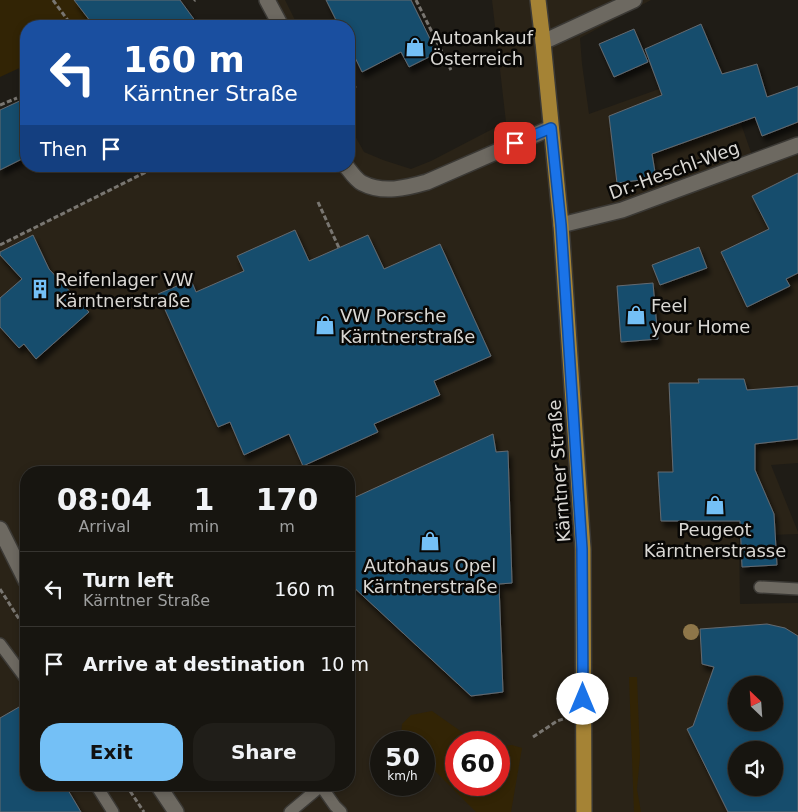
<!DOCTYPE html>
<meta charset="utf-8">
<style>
:root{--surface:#171510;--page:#201e19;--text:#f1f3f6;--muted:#9e9f9f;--line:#363430;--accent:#74c0f6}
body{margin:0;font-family:"DejaVu Sans",sans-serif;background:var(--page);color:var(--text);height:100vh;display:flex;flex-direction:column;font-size:19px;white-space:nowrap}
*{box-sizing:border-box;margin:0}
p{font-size:16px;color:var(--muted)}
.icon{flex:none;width:28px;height:28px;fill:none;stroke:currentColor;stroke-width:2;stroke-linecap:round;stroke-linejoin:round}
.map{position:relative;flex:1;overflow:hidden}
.details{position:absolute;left:20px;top:466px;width:335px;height:325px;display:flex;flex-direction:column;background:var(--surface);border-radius:20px;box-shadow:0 2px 8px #0003,0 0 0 1px var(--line)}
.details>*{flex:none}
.hud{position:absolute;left:20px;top:20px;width:335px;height:152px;border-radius:20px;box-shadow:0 2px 8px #0003,0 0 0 1px var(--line);background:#1a4fa0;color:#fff;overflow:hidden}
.needle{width:32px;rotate:335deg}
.buttons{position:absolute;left:728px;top:676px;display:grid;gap:10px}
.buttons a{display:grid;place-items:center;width:55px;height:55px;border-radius:50%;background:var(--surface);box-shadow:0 2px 8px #0003,0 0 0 1px var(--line);font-size:25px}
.speed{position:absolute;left:370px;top:731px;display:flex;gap:10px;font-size:25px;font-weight:700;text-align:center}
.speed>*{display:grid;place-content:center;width:65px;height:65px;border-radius:50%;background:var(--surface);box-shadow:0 2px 8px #0003,0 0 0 1px var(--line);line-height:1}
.speed small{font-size:12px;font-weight:400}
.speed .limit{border:8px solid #d22;background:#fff;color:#111}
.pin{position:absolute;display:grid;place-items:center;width:42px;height:42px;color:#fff;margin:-21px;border-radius:10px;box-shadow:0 2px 8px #0006}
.me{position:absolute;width:55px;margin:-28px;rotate:0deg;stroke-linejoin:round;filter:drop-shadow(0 0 4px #0008)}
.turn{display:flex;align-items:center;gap:18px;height:105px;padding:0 20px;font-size:22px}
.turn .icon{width:65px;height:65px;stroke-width:2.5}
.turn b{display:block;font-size:35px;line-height:42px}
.then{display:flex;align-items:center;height:48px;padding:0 20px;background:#0003;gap:10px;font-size:19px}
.eta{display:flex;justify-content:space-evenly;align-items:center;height:85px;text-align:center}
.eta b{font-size:30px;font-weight:800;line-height:35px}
.action{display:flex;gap:10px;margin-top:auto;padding:10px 20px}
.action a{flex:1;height:58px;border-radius:20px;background:var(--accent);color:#111;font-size:20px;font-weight:800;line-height:58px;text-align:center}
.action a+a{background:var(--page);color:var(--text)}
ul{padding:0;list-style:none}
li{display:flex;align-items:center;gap:15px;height:75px;padding:0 20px;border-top:1px solid var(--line)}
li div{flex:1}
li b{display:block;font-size:19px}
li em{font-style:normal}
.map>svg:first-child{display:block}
.built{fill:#2a2317;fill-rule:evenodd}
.green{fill:#322405}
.building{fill:#194d6d;stroke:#636a70;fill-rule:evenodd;filter:url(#shadow)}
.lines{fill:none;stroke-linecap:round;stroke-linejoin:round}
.lane-casing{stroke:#3b3935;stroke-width:14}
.street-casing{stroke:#3b3935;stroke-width:18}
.primary-casing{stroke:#3b3935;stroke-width:18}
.path{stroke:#797671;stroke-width:3;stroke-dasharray:5 2.5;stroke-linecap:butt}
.lane{stroke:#6d6961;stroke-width:11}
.street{stroke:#6d6961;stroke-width:15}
.primary{stroke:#a58335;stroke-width:15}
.tree{fill:#8e7649}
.route-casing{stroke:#114b97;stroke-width:12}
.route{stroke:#1a73e8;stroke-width:9}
.labels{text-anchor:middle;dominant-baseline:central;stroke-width:5;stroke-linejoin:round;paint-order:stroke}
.poi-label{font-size:18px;fill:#dad8d4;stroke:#080705;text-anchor:start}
.street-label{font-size:18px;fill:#dad8d4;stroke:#080705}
</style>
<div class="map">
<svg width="798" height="812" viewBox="0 0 798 812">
<defs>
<filter id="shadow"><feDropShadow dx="3" dy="5.5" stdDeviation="2.5" flood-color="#0009"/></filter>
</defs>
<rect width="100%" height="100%" fill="#1f1c16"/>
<g class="built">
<path d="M267,0H285L298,26H281Z"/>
<path d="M492,0H651L580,38L582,64L589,114L721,67L754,161L798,145V463L771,465L798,532V534L739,536L740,604L798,603V812H0V245L158,166H349V125L364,152L383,160L411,169L431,161L506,122ZM26,472H349V785H26ZM736,685H774V722H736ZM381,742H424V785H381ZM456,742H499V785H456ZM736,750H774V788H736Z"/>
</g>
<g class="green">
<path d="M0,0H74L88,18L85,26H26V65L0,77Z"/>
<path d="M629,677H637L640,756L637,789L641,812H634Z"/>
<path d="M432,711L476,742H456V785H499V746L512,745L522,748L511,812H476L424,760V742H406L401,737L402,724L411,715Z"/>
</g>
<g class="building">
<path d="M74,0H180L199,26H94Z"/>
<path d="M326,0H411L437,53L409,67L401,52L362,72L349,45V26H339Z"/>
<path d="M701,24L722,74L757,64L767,97L798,86V122L762,136L755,117L652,154L656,178L617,183L609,116L662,95L645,49Z"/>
<path d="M634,29L648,62L614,77L599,44Z"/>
<path d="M26,98V157L0,170V110Z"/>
<path d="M798,173V273L786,279L790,286L747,307L721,252L769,229L752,196Z"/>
<path d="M295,230L309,261L368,235L384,269L440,244L491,356L434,381L440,395L374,424L378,432L303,466L289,434L244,455L230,422L218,427L158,294L191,280L196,292L244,271L237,256Z"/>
<path d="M33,235L49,269L89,312L36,359L24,344L19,348L0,327V298L22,279L0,255V252Z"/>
<path d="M699,247L707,268L660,285L652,265Z"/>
<path d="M653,283L658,339L621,342L617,286Z"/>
<path d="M698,379H744L747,390L798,386V439L755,444V470L774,514L777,565L742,567L740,521H661L658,472H673L669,383H699Z"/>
<path d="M493,434L496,452L508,451L512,583L499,584L503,692L471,696L349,583V500Z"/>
<path d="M767,624L785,628L798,636V812H728L687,729L693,726L714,667L702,664L700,629ZM736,685H774V722H736ZM736,750H774V788H736Z"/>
<path d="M26,703V785H65L81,812H0V718Z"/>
</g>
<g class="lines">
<defs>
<g id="lane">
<path d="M760,587L798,589"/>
<path d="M0,644L26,679"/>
<path d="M96,785L113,812"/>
<path d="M290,812L321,786L335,806L341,812"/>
</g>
<g id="street">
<path d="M267,0L281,26"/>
<path d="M543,42L634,0"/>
<path d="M346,166C350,171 356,180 362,183C383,194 406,188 427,182L551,128"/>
<path d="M561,225L622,210L798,145"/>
<path d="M0,529L26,581"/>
<path d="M158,785L176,812"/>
</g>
<path id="primary" d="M538,0L543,42L561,225L583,549L584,812"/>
</defs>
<use href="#lane" class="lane-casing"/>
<use href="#street" class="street-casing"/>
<use href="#primary" class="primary-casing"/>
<g class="path">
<path d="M53,0L72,26"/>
<path d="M416,0L451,70"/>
<path d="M194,1L195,0"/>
<path d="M349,90L356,86"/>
<path d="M0,105L17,98"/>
<path d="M318,202L339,248"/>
<path d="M0,245L158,166"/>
<path d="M0,589L26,630"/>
<path d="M533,737L557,721L566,718"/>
<path d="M126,785L144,812"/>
</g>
<use href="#lane" class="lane"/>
<use href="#street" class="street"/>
<use href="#primary" class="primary"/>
</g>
<circle class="tree" cx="691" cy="632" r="8"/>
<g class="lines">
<defs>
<path id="route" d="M515,143L551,128L561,225L582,549L583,699"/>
</defs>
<use href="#route" class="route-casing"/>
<use href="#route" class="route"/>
</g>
<defs>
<symbol id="shop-bare" viewBox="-9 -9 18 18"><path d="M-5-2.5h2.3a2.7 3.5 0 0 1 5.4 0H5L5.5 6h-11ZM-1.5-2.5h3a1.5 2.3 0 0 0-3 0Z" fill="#74c0f6" stroke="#080705" stroke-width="2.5" paint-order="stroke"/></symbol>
<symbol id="building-bare" viewBox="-9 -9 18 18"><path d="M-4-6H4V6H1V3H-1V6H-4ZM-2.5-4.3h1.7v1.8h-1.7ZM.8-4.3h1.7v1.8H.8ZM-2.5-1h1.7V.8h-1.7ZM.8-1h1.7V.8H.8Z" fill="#74c0f6" stroke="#080705" stroke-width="2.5" paint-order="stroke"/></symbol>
</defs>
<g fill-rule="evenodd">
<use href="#shop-bare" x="401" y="33" width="28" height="28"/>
<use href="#building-bare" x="26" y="275" width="28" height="28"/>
<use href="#shop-bare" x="622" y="301" width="28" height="28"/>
<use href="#shop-bare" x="311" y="311" width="28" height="28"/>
<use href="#shop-bare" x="701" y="491" width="28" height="28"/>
<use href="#shop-bare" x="416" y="527" width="28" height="28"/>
</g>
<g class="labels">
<g class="poi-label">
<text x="430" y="37">Autoankauf<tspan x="430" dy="21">Österreich</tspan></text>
<text x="55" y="279">Reifenlager VW<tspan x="55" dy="21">Kärntnerstraße</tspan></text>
<text x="651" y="305">Feel<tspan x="651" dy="21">your Home</tspan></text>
<text x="340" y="315">VW Porsche<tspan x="340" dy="21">Kärntnerstraße</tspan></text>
<text x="715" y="529" text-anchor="middle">Peugeot<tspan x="715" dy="21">Kärntnerstrasse</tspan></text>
<text x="430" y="565" text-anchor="middle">Autohaus Opel<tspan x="430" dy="21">Kärntnerstraße</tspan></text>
</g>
<g class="street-label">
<text transform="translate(674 170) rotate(-20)">Dr.-Heschl-Weg</text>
<text transform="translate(559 471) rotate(-94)">Kärntner Straße</text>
</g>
</g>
</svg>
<div class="buttons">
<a><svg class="needle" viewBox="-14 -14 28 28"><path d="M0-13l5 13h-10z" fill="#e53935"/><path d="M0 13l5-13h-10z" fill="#9e9f9f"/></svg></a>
<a><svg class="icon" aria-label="sound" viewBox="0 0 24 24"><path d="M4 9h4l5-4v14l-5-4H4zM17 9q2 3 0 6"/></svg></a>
</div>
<div class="speed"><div>50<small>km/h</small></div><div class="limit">60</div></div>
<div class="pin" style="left:515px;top:143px;background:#d93025"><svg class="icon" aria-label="arrive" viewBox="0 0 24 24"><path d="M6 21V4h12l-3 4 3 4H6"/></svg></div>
<svg class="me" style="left:583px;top:699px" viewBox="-20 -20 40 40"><circle r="19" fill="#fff"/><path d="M0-13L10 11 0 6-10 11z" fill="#1a73e8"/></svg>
<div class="hud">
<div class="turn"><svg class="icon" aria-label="left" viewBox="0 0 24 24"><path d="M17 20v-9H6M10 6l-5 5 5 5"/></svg><div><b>160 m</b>Kärntner Straße</div></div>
<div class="then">Then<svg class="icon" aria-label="arrive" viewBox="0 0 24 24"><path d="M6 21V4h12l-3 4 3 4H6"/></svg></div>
</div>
<section class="details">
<div class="eta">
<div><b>08:04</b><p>Arrival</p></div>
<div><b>1</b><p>min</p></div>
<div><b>170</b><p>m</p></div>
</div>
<ul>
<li><svg class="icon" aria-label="left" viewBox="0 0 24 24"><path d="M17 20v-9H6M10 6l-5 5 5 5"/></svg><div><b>Turn left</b><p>Kärntner Straße</p></div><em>160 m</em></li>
<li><svg class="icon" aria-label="arrive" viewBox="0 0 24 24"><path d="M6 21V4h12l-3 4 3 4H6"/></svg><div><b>Arrive at destination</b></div><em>10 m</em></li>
</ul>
<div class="action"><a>Exit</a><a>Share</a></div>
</section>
</div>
